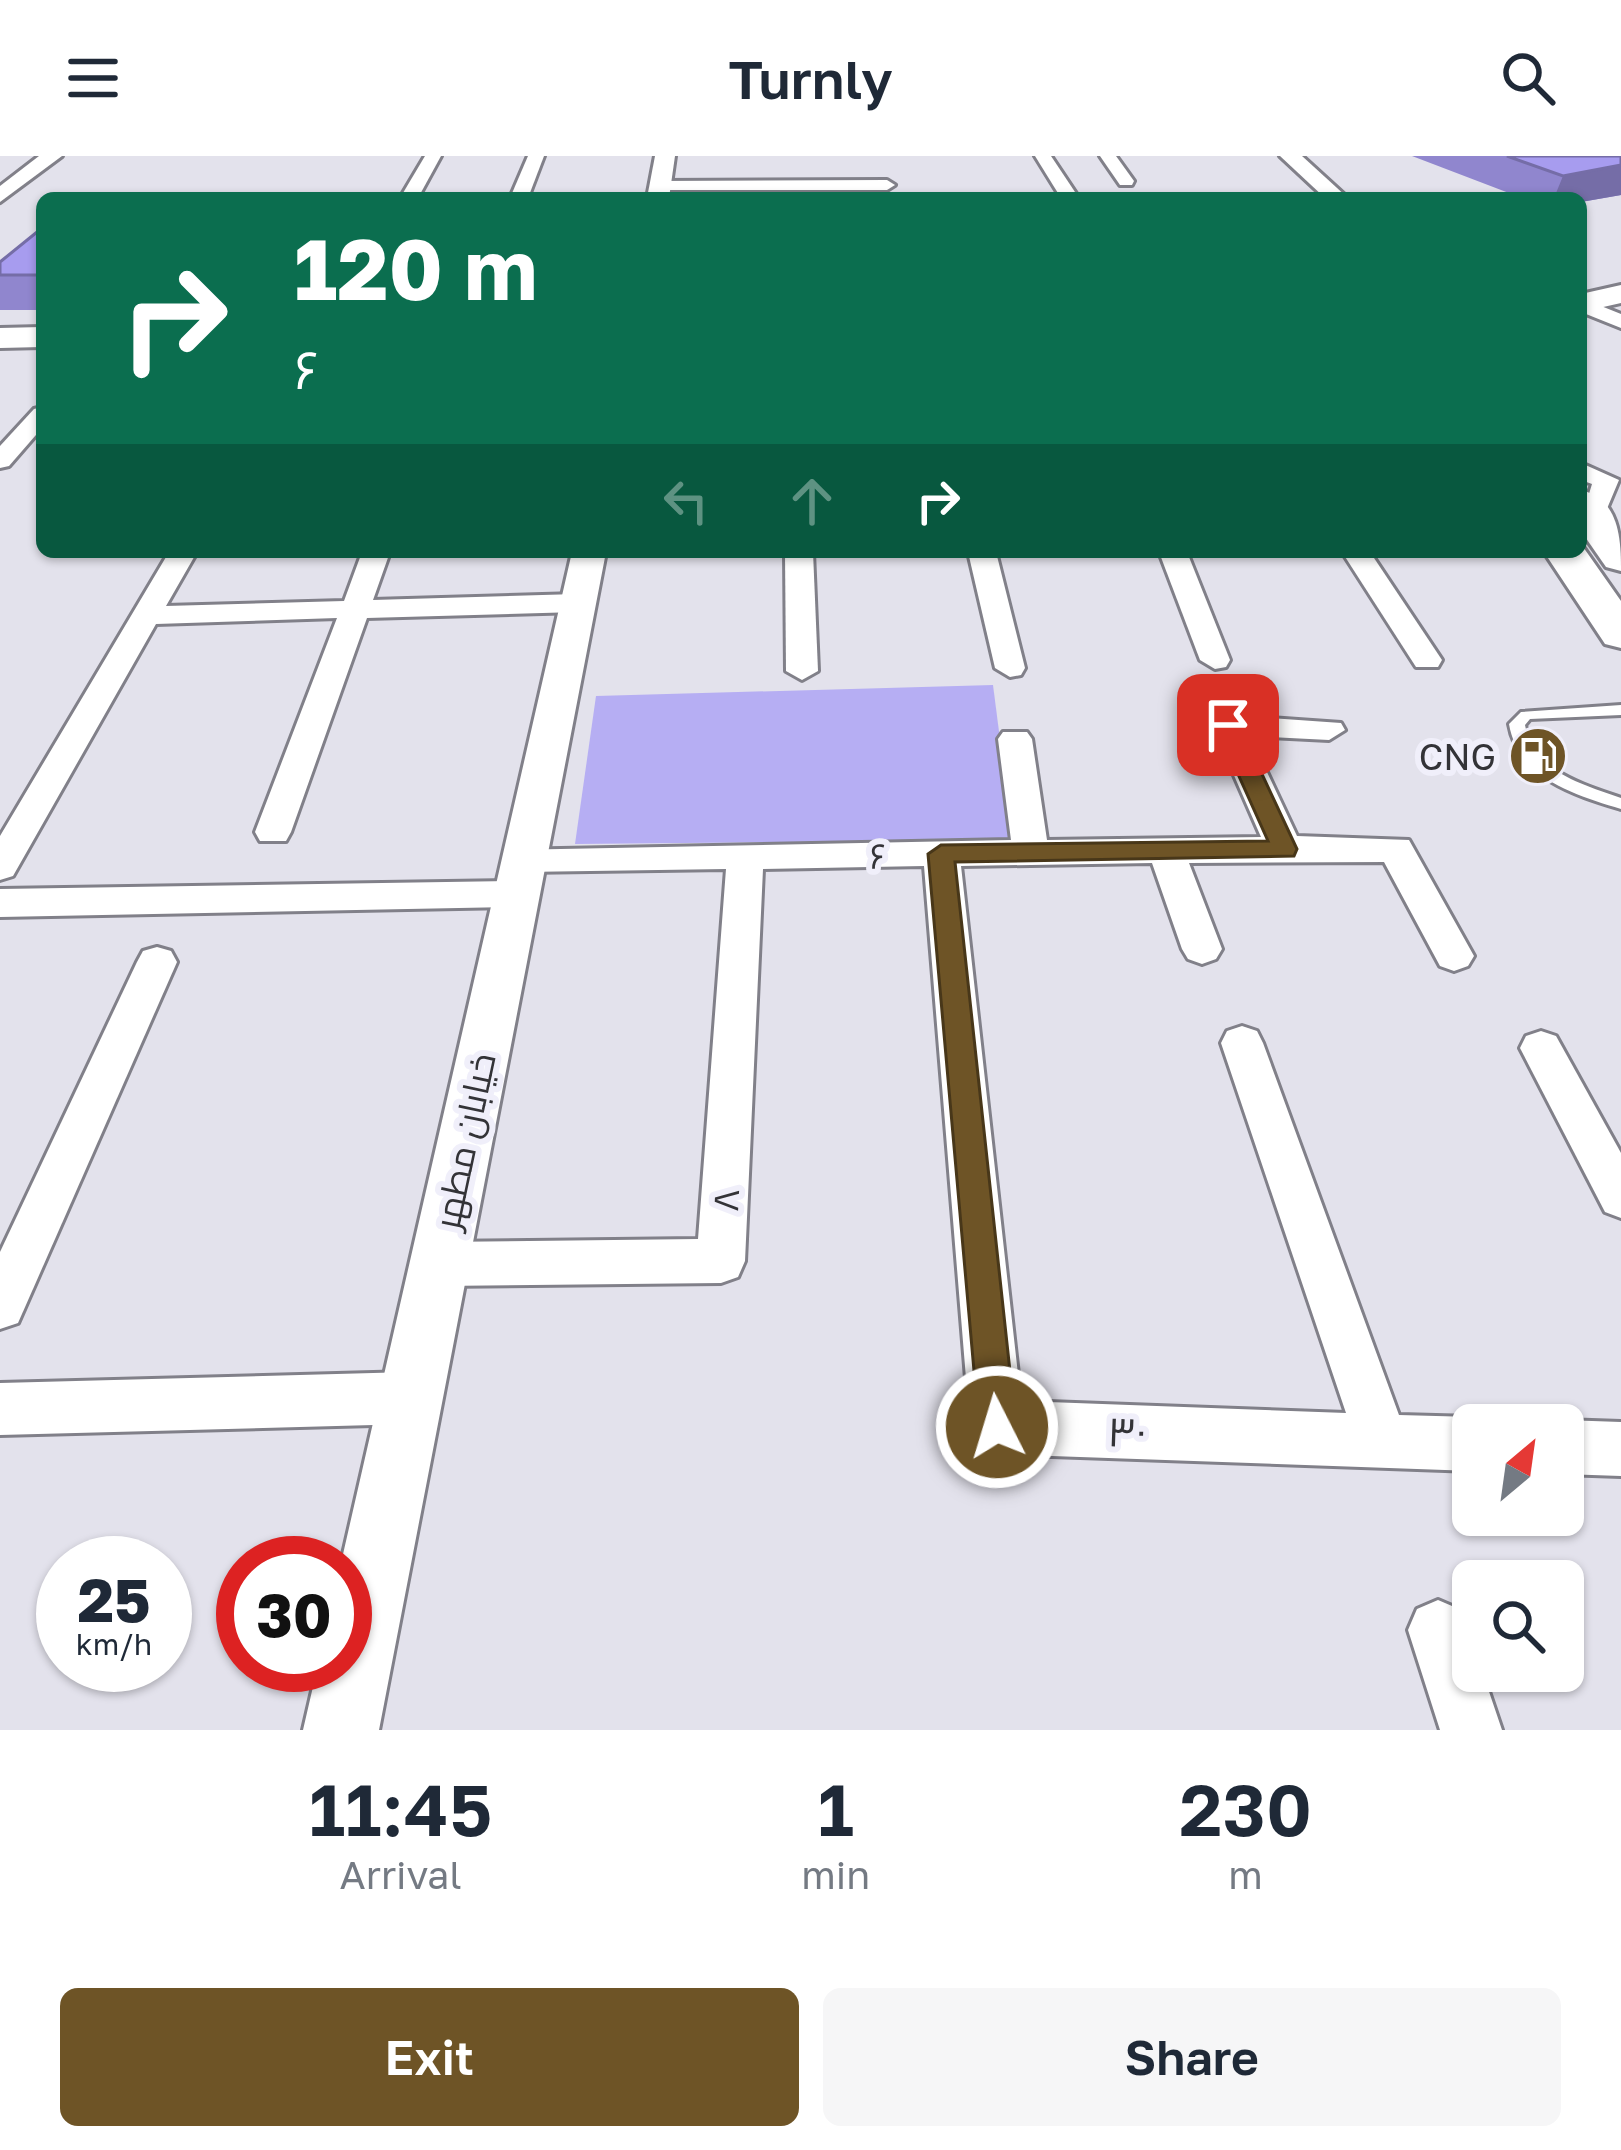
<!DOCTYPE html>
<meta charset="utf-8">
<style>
:root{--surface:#fff;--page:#f6f6f7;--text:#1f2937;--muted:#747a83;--accent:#6e5426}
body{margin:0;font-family:"Golos Text",Cairo,sans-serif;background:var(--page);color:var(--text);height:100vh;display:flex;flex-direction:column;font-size:45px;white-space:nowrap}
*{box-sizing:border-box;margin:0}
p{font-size:39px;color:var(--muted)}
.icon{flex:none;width:66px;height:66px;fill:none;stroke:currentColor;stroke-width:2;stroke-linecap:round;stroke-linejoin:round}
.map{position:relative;height:1574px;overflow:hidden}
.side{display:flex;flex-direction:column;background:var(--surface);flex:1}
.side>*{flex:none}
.hud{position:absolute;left:36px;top:36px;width:1551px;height:366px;border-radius:18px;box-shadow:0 3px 9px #0004;background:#0b6e4f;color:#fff;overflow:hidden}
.needle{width:78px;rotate:29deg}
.tools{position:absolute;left:1452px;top:1248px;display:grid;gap:24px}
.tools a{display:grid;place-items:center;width:132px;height:132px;border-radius:18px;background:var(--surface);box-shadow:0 3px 9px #0004;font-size:60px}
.speed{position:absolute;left:36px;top:1380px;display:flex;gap:24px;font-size:60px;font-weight:700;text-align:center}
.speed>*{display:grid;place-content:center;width:156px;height:156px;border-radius:50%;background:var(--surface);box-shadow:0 3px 9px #0004;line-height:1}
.speed small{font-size:30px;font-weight:400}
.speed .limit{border:18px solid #d22;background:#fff;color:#111}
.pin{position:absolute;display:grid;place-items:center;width:102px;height:102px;color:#fff;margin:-51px;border-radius:24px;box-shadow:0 6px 18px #0006}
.me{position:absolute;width:132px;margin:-66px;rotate:355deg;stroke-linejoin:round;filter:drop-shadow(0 0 9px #0008)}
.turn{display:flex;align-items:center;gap:42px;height:252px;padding:0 60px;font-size:54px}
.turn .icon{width:156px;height:156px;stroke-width:2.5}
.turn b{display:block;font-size:84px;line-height:102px}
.lanes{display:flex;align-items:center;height:114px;padding:0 60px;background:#0003;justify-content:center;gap:60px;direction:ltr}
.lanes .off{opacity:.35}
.eta{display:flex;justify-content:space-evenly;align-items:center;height:204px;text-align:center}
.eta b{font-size:72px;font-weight:600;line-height:84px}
.button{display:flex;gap:24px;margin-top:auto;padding:24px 60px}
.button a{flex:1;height:138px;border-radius:18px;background:var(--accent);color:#fff;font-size:48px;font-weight:600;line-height:138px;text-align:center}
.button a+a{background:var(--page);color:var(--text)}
header{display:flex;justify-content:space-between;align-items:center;height:156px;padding:0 60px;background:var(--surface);font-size:54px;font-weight:600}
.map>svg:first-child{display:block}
.green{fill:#b6aef3}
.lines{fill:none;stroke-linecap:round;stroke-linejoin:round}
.service-casing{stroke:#818089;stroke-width:6}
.minor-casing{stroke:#818089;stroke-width:6}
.tertiary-casing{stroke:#818089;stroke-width:6}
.primary-casing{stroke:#818089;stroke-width:6}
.service{fill:#fff;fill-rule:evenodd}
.minor{fill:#fff;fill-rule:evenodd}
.tertiary{fill:#fff;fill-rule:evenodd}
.primary{fill:#fff;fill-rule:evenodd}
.wall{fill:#9086ce}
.shaded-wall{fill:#756da7}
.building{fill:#a79cef;stroke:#756da7;stroke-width:3}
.route{fill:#6e5426;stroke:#483719;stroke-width:3}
.labels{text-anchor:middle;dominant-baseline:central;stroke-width:12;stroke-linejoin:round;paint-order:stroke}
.poi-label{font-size:36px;fill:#333337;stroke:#f0effa;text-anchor:end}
.street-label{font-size:36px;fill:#333337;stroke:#f0effa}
.near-street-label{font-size:42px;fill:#333337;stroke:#f0effa}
</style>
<header><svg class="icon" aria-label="menu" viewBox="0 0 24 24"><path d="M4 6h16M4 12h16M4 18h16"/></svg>Turnly<svg class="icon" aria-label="search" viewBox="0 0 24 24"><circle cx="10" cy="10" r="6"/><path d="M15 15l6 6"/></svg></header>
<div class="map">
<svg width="1621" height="1574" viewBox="0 0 1621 1574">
<rect width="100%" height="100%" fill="#e3e2ec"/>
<path class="green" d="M993,529L1013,684L575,688L596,540Z"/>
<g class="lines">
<defs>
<path id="service" d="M1621,549V559L1530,563L1525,569C1533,615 1581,628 1621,642V653C1575,639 1518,622 1509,568L1521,556Z"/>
<g id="minor">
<path d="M425,0H441L418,42H400Z"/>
<path d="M528,0H544L528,42H510Z"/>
<path d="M1035,0H1051L1079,42H1061Z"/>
<path d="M1100,0H1116L1134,25L1132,29H1120Z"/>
<path d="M659,25L887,24L895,29L887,34H653V26Z"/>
<path d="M1581,142L1621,158V172L1581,156Z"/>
<path d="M42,251V272L9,310L0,312V290L34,253Z"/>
<path d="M1581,307L1619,324L1601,367L1581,364L1592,328L1581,324Z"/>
<path d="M169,396H197L166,450L344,445L362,396H390L373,444L577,438L592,447L577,456L367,462L291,676L286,685H260L255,676L337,462L156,468L13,720L0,724V680Z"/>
<path d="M785,396H813L818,515L802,524L786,515Z"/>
<path d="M968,396H996L1025,512L1021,519L1010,521L995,512Z"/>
<path d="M1159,396H1187L1230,504L1226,511L1215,513L1200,504Z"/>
<path d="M1342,396H1370L1442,504L1438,511H1416Z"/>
<path d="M1228,559L1341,567L1345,574L1329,584L1250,580L1297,680L1409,684L1474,800L1468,810L1454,815L1440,810L1384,706L1189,707L1222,793L1216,803L1202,808L1188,803L1182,793L1152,707L961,710L1021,1245L1346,1257L1221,887L1227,875L1242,870L1257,875L1263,887L1399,1259L1473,1261L1492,1269H1473V1315L997,1298L978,1290L970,1271L924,710L763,713L745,1105L738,1121L721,1127L438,1130L421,1124L414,1108L421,1092L438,1086L698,1083L726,713L523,716L510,712L505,703L510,694L1011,684L998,583L1003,576H1027L1032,583L1047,684L1261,681L1212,569Z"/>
<path d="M516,725L529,728L535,738L529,748L516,751L0,761V733Z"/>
<path d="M157,791L171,795L177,806L18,1167L0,1173V1096L137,806L143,795Z"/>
<path d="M1541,875L1556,880L1621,997V1062L1605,1056L1520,892L1526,880Z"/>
<path d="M410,1216L428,1224L436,1242L428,1260L410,1268L0,1279V1227Z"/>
<path d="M1563,1264L1621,1266V1320L1563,1318V1269H1551Z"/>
<path d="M1438,1444L1459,1453L1473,1490V1515H1482L1502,1574H1440L1408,1474L1417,1453Z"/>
</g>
<g id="tertiary">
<path d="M39,0H62L0,46V30Z"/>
<path d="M655,0H675L669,42H647Z"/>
<path d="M1280,0H1302L1348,42H1325Z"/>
<path d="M572,396H606L379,1574H303L318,1509H345V1407H341Z"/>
</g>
<g id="primary">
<path d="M1621,129V147L1581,156V138Z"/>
<path d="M42,171V191L0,192V172Z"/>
<path d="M1581,334C1619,343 1621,382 1621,415L1606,411L1581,375Z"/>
<path d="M1581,388L1621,445V492L1605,488L1544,396H1581Z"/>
</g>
</defs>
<use href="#service" class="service-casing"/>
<use href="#minor" class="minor-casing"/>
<use href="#tertiary" class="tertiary-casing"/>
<use href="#primary" class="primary-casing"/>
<use href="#service" class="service"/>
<use href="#minor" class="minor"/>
<use href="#tertiary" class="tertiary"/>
<use href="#primary" class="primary"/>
</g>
<g class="wall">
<path d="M1412,0H1621V39L1581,46V42H1522Z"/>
<path d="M42,72V154H0V106Z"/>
</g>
<path class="shaded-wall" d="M1621,9V39L1581,46V42H1554L1563,20Z"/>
<g class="building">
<path d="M1507,0H1621V9L1563,20Z"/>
<path d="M42,72V119H0V106Z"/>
</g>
<path class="route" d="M1228,562L1239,569L1297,693L1294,700L955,706L1016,1271L1010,1284L997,1289L984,1284L979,1271L928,698L941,689L1268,685L1216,569Z"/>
<defs>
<symbol id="fuel-disc" viewBox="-11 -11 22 22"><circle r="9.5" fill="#6e5426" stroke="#f0effa"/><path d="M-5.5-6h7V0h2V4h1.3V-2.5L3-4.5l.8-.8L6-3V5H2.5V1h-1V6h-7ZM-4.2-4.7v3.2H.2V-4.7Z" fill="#fff"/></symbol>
</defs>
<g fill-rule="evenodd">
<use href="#fuel-disc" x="1505" y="567" width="66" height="66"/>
</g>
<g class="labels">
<g class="poi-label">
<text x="1496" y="600">CNG</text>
</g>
<g class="street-label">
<text transform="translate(878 699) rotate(-1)">۶</text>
<text transform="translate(464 985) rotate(-78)">خیابان مطهر</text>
<text transform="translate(725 1044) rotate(-87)">۸</text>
</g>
<g class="near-street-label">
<text transform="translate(1127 1275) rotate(2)">۳۰</text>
</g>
</g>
</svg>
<div class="tools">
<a><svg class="needle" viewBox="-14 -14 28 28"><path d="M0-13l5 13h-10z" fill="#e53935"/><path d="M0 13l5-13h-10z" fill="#747a83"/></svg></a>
<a><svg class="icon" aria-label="search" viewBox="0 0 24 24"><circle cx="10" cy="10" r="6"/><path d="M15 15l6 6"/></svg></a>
</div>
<div class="speed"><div>25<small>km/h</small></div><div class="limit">30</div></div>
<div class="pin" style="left:1228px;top:569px;background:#d93025"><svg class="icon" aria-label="arrive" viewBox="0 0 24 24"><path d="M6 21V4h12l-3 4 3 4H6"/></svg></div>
<svg class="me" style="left:997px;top:1271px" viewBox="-20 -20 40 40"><circle r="17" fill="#6e5426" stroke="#fff" stroke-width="3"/><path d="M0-11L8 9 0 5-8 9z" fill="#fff"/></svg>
<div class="hud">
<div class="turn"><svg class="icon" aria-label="right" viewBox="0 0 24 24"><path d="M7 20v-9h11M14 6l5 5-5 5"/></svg><div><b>120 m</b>۶</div></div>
<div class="lanes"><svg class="icon off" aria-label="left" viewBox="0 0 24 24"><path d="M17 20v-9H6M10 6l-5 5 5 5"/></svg><svg class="icon off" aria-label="ahead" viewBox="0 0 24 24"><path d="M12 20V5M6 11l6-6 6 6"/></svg><svg class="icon" aria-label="right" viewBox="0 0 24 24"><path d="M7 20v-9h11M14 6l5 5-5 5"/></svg></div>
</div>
</div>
<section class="side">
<div class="eta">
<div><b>11:45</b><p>Arrival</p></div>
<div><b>1</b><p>min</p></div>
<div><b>230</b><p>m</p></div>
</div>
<div class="button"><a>Exit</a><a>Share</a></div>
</section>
